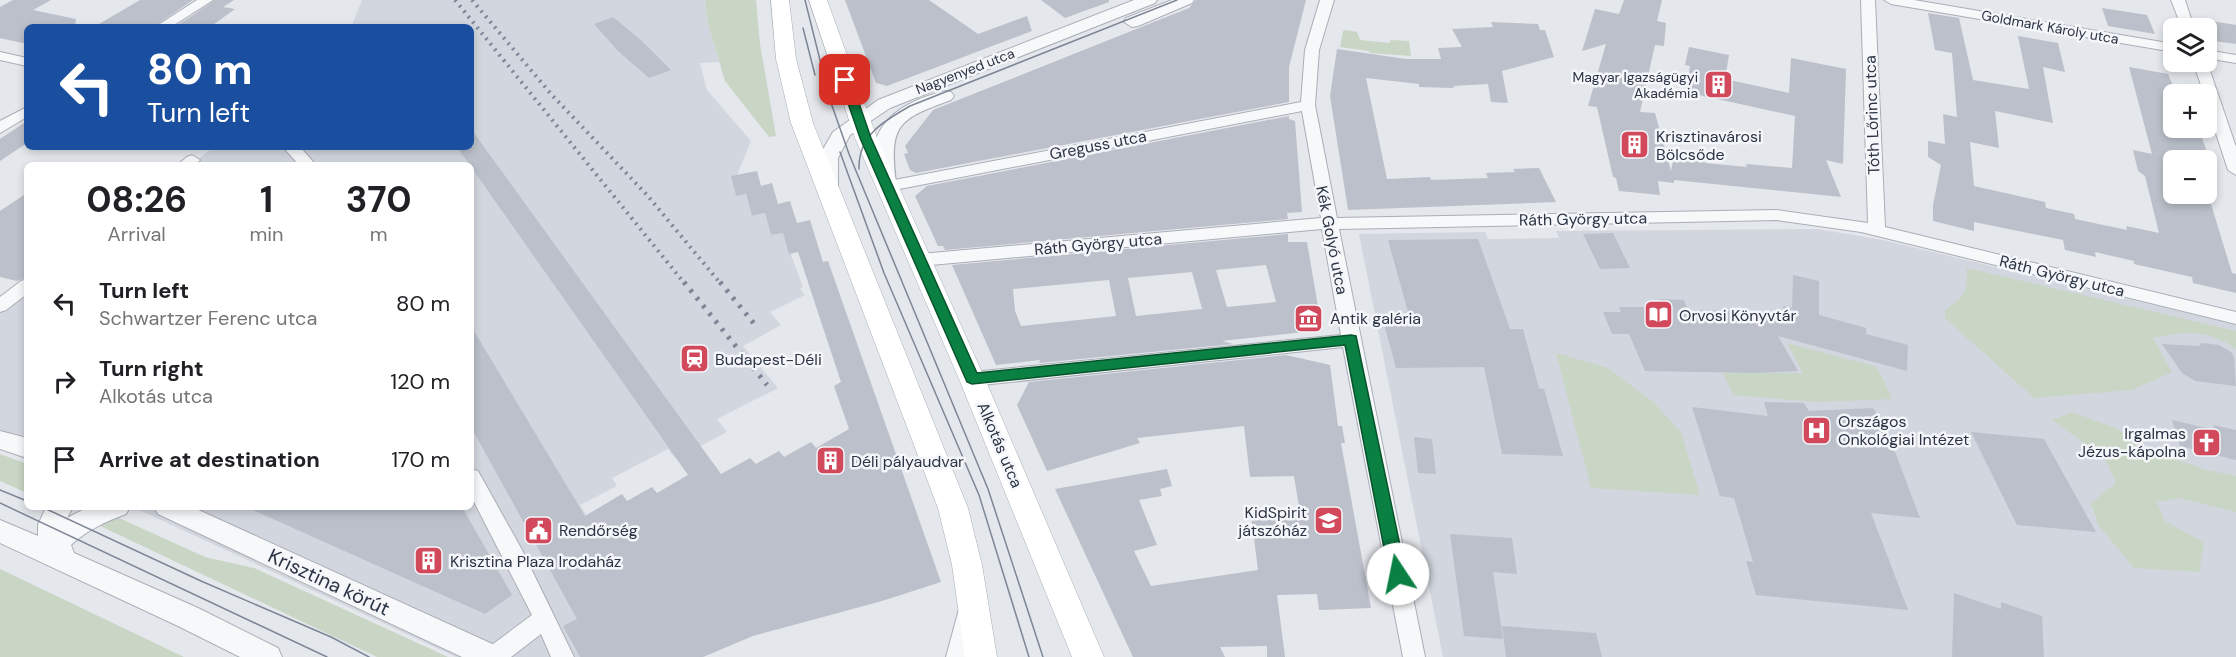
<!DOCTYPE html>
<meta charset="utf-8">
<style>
:root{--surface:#fff;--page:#f2f2f2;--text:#202124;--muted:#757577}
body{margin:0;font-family:"DM Sans",sans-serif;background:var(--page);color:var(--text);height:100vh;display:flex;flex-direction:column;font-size:22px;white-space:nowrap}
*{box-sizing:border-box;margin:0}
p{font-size:20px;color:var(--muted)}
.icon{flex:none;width:33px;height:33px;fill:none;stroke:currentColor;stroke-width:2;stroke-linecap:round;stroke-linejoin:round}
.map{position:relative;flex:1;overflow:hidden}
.sheet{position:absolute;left:24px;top:162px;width:450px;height:348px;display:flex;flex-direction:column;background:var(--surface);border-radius:9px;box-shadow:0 3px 9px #0003}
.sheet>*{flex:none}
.hud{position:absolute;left:24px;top:24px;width:450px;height:126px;border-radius:9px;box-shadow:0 3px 9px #0003;background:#1a4fa0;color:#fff;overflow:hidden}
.controls{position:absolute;left:2163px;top:18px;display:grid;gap:12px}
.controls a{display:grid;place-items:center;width:54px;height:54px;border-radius:9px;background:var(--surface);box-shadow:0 3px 9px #0003;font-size:30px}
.pin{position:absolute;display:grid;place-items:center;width:51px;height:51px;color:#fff;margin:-26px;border-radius:12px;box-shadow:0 3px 9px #0006}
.me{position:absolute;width:66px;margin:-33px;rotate:349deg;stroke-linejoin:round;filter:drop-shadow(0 0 4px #0008)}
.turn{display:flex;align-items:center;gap:21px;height:126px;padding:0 24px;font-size:27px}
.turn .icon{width:78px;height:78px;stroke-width:2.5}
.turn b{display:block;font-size:42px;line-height:51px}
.eta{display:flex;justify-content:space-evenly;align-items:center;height:102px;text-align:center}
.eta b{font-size:36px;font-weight:700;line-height:42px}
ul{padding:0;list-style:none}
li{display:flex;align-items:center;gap:18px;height:78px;padding:0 24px}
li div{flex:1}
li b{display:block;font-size:22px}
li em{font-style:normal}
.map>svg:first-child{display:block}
.built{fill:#d2d6de}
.green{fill:#c9d6c5}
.building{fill:#bbc0ca;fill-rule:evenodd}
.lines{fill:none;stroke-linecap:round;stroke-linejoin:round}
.minor-casing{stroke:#a9aeb7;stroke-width:2}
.tertiary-casing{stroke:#a9aeb7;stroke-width:2}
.secondary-casing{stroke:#a9aeb7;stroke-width:1}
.minor{fill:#f7f8fa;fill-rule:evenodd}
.tertiary{fill:#f7f8fa;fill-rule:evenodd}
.secondary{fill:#fff;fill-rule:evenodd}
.tram{stroke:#7d8696;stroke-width:1.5}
.rail-far1{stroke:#7d8696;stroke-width:4;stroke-dasharray:2 5;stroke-linecap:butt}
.rail{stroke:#7d8696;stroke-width:5;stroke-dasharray:3 7;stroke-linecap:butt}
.route{fill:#0b8043;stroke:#07532c;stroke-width:1.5}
.labels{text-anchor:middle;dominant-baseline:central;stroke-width:5;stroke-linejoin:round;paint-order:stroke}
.far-street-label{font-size:14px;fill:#2b3445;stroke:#f4f6f9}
.far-poi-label{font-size:14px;fill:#2b3445;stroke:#f4f6f9;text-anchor:end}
.street-label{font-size:16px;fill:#2b3445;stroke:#f4f6f9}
.poi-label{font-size:16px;fill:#2b3445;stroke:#f4f6f9;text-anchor:start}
.near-street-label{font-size:20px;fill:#2b3445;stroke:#f4f6f9}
</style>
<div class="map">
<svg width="2236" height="657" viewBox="0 0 2236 657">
<rect width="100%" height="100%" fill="#e4e7ec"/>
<g class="built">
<path d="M362,0H705L708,24L719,62L700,63L707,90L751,141L737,175L731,176L736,196L746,194L752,216L765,213L771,235L783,233L803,287L800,289L805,295L770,312L781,325L743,346L778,388L717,419L727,432L676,459L668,449L612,478L617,486L580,505L670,654L668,657H456L133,507H471V165H190L214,147H471V27H351Z"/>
<path d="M1818,229L1883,240L2236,325V657H1443L1359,234L1485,232L1488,239L1559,238L1556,231Z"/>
<path d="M27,291V460L0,449V312Z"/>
</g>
<g class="green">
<path d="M705,0H756L760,44L776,136L769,137L725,81L708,24Z"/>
<path d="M1346,30L1357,32L1360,40L1389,43L1391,40L1409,41L1411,56L1370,53L1369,51L1340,47L1343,31Z"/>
<path d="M1967,268L2236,331V349C2208,329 2185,331 2153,338L2172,372L2132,390L2034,398L1945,318V310C1966,296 1967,292 1967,268Z"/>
<path d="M1787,343L1877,367L1892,399L1818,402L1733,395L1723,373H1803Z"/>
<path d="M1556,353L1608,368L1653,402L1681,432L1700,495L1591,488Z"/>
<path d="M2072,412L2113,427L2154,452L2207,470L2236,476V512L2179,498L2157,502L2165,521L2204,543L2199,572L2134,568L2099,526L2091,503L2116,483L2104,457L2052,420Z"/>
<path d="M0,454L27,464V493L0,481Z"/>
<path d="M117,517L205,557L254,568L448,657H377L98,525Z"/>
<path d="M0,569L184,657H0Z"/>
</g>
<g class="building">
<path d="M13,0H51L33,10L76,19L75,27H27V44L0,38V7Z"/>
<path d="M140,0H193L153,27H94Z"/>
<path d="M215,0H234L223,7L235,9L210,27H175Z"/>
<path d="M845,0H929L978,34L1027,16L1032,31L887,86L876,83Z"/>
<path d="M1041,0H1109V2L1065,18Z"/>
<path d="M1196,0H1306L1289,67V102L916,173L910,170L904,154L908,153L905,146L933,110L1189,8Z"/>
<path d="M1624,0H1662L1657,21L1666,23L1664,46L1655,45L1640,112L1655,113L1671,171L1674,156L1703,158L1705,163L1747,167L1746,164L1792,168L1795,116L1685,92L1690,66L1685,65L1689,47L1729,55L1725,79L1789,93L1791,58L1846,69L1843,164L1826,160L1841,197L1674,180V183L1658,181L1660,195L1619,191L1616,178L1613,177L1597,107L1588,106L1606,44L1582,51L1595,9L1619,14Z"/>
<path d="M2102,8L2147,15L2155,34L2108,26Z"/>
<path d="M1928,13L1959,18L1973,80L2029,89L2018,36L2058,43L2065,72L2043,67L2053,123L1995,111L1999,148L1970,142L1974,186L2045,202L2046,208L2074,214L2075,219L2127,230L2126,226L2159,233L2145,176L2138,171L2133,150L2152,154L2129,67L2168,74L2174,88V128H2190L2192,133L2201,135L2209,158L2174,151V196L2211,204L2232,273L2236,274V293L2193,283L2192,277L2134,264V261L2095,252L2096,257L2065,250L2063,240L1974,222V231L1933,221V205L1941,165L1928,157V141L1945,144L1943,114L1957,117L1952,53L1935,50Z"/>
<path d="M613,17L643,42L671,70L649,78L618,51L594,24Z"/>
<path d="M2205,20L2236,25V44L2214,41Z"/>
<path d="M1491,22L1538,24L1540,30H1545L1554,57L1502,71L1508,103L1491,102L1488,84L1453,86L1454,88L1419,87V84L1366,78L1387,179L1430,177L1431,180L1488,178L1486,173L1515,172L1513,169L1539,168L1556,202L1348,210L1330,96L1337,49L1406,59H1441L1438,48L1462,47L1452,29L1493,27Z"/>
<path d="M1289,116V119L1295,121L1302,212L1287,213L1288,219L945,250L943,246H938L915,196L927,186Z"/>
<path d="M27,121V143L0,161V139Z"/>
<path d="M471,129L721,474L750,458L756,464L779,451L784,457L811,442L816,448L849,429L834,386L841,382L798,252L789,254L783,233L771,235L765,213L752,216L746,194L736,196L731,176L757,171L761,186L772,183L778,204L790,201L797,223L810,220L823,262L828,261L941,582L882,601L753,636L703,657H580L563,626L577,619L471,427V326L585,516L622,494L627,501L652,487L657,493L688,475L457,147H471Z"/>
<path d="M27,193V277L17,281L0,277V211Z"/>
<path d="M1613,233L1630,268L1600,269L1583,234Z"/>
<path d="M1288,234V242H1307L1322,330L1222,341L1233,344L1039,363L1040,360L996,365L952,265ZM1266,265L1276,302L1227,307L1216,270ZM1192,272L1202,309L1136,316L1128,278ZM1109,280L1116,316L1021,326L1015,311L1013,289Z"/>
<path d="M1478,239L1510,329H1523L1539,388L1544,389L1563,456L1502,454L1484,367L1396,368L1383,320L1410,319L1388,240Z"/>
<path d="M1793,275L1819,281V315L1866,328V334L1908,345L1907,371L1778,336L1798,371L1756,373L1645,371L1629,334H1612L1603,312H1621L1619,307H1663L1659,299L1684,300L1688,310L1784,312L1783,306L1792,308Z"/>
<path d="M2201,343L2219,345L2231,352L2234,357L2236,386L2195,381L2182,373L2162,344L2199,346Z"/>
<path d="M1286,355L1330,365L1338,426H1342L1345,443H1341L1371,608L1319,610L1317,594L1277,595L1285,657H1267V646L1220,647L1225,657H1133L1055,489L1167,469L1172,486L1160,489L1162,496L1139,500L1157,545L1134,551L1151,586L1258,570L1251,515L1300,513L1294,476L1250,477L1244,426L1137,438L1140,443L1047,471L1017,405L1029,382Z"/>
<path d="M1764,402L1804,403L1809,411L1873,408L1886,428L1920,518L1871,513L1908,610L1756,595L1746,561L1753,562L1734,498L1720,496L1692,407L1768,416Z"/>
<path d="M2172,420L2215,430L2213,425L2236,430V460L2180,446Z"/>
<path d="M1971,432L2044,439L2096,532L2017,525Z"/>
<path d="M1414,437L1432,439L1436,474L1418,473Z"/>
<path d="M246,507H462L512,595L485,614Z"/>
<path d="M1450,534L1512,538L1517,574L1493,572L1503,639L1464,636Z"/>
<path d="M1954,593L2001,609V602L2042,616L2044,657H1952Z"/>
<path d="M1502,626L1596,633L1602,657H1506Z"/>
</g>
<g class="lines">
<defs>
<g id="minor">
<path d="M197,0H213L171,27H155Z"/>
<path d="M1320,0H1334L1319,50L1315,105L1337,218L1777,210L1868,223L1861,0H1875L1885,227L2236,312V324L1861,232L1777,220L1339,229L1425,657H1403L1343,347L972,386L965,384L963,379L965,374L972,372L1341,335L1322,229L920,266L914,264L912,260L914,256L920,254L1321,218L1302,111L889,191L881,186L889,181L1301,102L1305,50Z"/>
<path d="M1884,0H1914L2174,44V52L1891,4Z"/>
<path d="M2171,0H2185L2194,28H2182Z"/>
<path d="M2206,50L2236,55V63L2206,58Z"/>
<path d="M0,52L27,58V66L0,60Z"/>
<path d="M2193,62H2207L2236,147V175L2228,170L2206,103V94H2204Z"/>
<path d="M27,107V117L0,133V121Z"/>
<path d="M283,147H300L316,165H299Z"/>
<path d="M192,155L200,160L195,165H177L187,157Z"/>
<path d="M27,279V294L6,310L0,312V297L21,281Z"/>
<path d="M471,469L478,471L522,550L574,657H551L541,634L511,657H482L485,650L532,615L471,496Z"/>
</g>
<g id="tertiary">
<path d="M1134,0H1157L1155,3L890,108L850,135L838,158V187L835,191L828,193L821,191L818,187V158L833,132L878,100Z"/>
<path d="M1172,0H1194L1192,3L1138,26L1132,27L1124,22L1126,18Z"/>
<path d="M945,91L951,92L954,96L951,100C898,119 889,125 896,182L893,186L886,188L879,186C875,180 875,171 874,164C869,120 908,100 945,91Z"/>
<path d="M0,431L27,438V458L0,449Z"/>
<path d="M46,507H73L67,518L88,507H130L126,514C105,522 87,530 71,545L74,553L198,608L278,648L282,657H240L178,626L0,543V520L38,536V525Z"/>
<path d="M154,507H192L501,648L505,657H462L158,514Z"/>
<path d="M969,606L979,609L983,618L974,657H946L959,609Z"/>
</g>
<g id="secondary">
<path d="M771,0H789L796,59L813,123L968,508L982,565L997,657H965L952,565L938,508L791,123L776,59Z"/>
<path d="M809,0H827L877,138L985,379L1104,657H1072L959,379L855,138Z"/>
</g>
</defs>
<use href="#minor" class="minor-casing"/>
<use href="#tertiary" class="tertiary-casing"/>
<use href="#secondary" class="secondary-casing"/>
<use href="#minor" class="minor"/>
<use href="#tertiary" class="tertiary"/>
<use href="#secondary" class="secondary"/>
<g class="tram">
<path d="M805,0L830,100L849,154L988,489L1043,657"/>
<path d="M803,28L815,75"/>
<path d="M840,152L884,273L979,495L1029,657"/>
<path d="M859,169C858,135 884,121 910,106L1177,0"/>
<path d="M0,490L27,501"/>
<path d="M0,503L327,657"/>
<path d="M42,507L201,581L331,637L369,657"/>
</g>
<g class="rail-far1">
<path d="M455,0L685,284"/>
<path d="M472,0L551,94L647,195L721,284"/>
</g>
<g class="rail">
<path d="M684,282L767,385"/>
<path d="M720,282L756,326"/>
</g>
</g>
<path class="route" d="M841,77H845L851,80L871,138L977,373L1351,335L1356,336L1406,574L1404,579L1398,581L1392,579L1389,574L1345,345L972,384L967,382L860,138L840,80Z"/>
<defs>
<symbol id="building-square" viewBox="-11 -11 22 22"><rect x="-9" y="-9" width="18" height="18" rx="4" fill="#d1495b" stroke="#f4f6f9"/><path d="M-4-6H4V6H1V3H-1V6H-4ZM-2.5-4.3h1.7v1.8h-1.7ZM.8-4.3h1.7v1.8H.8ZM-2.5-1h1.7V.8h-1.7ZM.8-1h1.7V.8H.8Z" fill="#fff"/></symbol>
<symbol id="library-square" viewBox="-11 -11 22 22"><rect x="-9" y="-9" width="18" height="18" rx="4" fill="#d1495b" stroke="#f4f6f9"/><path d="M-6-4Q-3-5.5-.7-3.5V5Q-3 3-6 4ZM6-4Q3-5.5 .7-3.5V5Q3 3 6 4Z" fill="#fff"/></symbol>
<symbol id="museum-square" viewBox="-11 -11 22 22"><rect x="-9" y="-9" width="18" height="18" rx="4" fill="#d1495b" stroke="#f4f6f9"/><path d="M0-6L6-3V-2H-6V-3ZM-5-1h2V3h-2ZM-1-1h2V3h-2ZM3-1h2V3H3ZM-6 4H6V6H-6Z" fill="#fff"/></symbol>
<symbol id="station-square" viewBox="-11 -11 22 22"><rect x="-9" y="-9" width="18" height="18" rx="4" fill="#d1495b" stroke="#f4f6f9"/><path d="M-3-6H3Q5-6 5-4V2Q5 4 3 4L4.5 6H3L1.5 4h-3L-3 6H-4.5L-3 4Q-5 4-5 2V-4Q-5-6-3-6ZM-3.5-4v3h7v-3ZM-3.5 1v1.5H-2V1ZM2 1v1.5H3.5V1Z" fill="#fff"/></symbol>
<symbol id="hospital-square" viewBox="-11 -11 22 22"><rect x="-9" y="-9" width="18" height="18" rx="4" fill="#d1495b" stroke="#f4f6f9"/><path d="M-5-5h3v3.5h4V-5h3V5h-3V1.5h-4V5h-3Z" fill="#fff"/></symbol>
<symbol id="church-square" viewBox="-11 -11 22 22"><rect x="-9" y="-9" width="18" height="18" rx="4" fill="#d1495b" stroke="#f4f6f9"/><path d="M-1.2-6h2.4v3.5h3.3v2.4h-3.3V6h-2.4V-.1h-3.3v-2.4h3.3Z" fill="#fff"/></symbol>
<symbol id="school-square" viewBox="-11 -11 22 22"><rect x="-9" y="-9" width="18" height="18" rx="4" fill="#d1495b" stroke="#f4f6f9"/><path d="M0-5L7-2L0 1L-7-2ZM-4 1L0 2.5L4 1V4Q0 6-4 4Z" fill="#fff"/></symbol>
<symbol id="civic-square" viewBox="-11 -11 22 22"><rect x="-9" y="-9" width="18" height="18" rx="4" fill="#d1495b" stroke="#f4f6f9"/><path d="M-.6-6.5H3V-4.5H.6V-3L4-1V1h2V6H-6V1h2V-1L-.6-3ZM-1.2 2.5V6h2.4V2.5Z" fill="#fff"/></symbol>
</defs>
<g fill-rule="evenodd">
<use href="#building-square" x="1702" y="68" width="33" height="33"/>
<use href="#building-square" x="1618" y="128" width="33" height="33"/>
<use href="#library-square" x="1642" y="298" width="33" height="33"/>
<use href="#museum-square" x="1292" y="302" width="33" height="33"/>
<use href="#station-square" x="678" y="342" width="33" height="33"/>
<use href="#hospital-square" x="1800" y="414" width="33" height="33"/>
<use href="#church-square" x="2190" y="426" width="33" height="33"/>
<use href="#building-square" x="814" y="444" width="33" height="33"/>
<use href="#school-square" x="1312" y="504" width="33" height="33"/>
<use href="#civic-square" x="522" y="514" width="33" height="33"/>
<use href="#building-square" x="412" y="544" width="33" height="33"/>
</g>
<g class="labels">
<g class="far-street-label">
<text transform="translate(2050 27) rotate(10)">Goldmark Károly utca</text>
<text transform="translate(965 71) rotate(-21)">Nagyenyed utca</text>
</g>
<g class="far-poi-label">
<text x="1698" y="77">Magyar Igazságügyi<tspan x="1698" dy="16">Akadémia</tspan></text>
</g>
<g class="street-label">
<text transform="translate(1872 115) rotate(-92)">Tóth Lőrinc utca</text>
<text transform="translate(1098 145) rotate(-11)">Greguss utca</text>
<text transform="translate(1583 219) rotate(-1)">Ráth György utca</text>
<text transform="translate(1332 240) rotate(79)">Kék Golyó utca</text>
<text transform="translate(1098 244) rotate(-5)">Ráth György utca</text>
<text transform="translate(2062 276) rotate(14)">Ráth György utca</text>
<text transform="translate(1000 445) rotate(67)">Alkotás utca</text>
</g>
<g class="poi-label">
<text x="1656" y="136">Krisztinavárosi<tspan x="1656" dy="18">Bölcsőde</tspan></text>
<text x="1679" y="315">Orvosi Könyvtár</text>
<text x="1330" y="318">Antik galéria</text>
<text x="715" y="359">Budapest-Déli</text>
<text x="1838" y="421">Országos<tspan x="1838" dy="18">Onkológiai Intézet</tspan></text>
<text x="2186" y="433" text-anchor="end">Irgalmas<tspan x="2186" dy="18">Jézus-kápolna</tspan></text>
<text x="851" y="461">Déli pályaudvar</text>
<text x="1307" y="512" text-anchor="end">KidSpirit<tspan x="1307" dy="18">játszóház</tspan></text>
<text x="559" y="530">Rendőrség</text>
<text x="450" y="561">Krisztina Plaza Irodaház</text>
</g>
<g class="near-street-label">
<text transform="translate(329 582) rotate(25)">Krisztina körút</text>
</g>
</g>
</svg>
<div class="controls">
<a><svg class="icon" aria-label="layers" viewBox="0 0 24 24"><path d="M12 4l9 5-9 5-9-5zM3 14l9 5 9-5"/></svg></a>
<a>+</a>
<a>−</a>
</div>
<div class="pin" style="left:845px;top:80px;background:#d93025"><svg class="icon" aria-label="arrive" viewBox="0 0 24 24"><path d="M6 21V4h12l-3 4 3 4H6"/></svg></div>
<svg class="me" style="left:1398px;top:574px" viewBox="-20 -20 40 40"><circle r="19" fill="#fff"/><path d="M0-13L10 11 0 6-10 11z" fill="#0b8043"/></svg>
<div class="hud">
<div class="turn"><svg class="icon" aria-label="left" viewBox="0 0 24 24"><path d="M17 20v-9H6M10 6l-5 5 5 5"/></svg><div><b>80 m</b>Turn left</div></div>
</div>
<section class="sheet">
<div class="eta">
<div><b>08:26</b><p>Arrival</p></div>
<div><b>1</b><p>min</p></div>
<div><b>370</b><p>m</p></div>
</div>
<ul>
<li><svg class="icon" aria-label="left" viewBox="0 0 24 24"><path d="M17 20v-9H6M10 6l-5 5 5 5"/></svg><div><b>Turn left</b><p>Schwartzer Ferenc utca</p></div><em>80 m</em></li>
<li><svg class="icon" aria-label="right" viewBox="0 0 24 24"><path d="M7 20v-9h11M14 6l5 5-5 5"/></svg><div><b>Turn right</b><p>Alkotás utca</p></div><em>120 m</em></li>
<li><svg class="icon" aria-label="arrive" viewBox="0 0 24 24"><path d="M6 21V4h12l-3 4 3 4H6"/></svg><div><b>Arrive at destination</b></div><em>170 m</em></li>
</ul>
</section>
</div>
